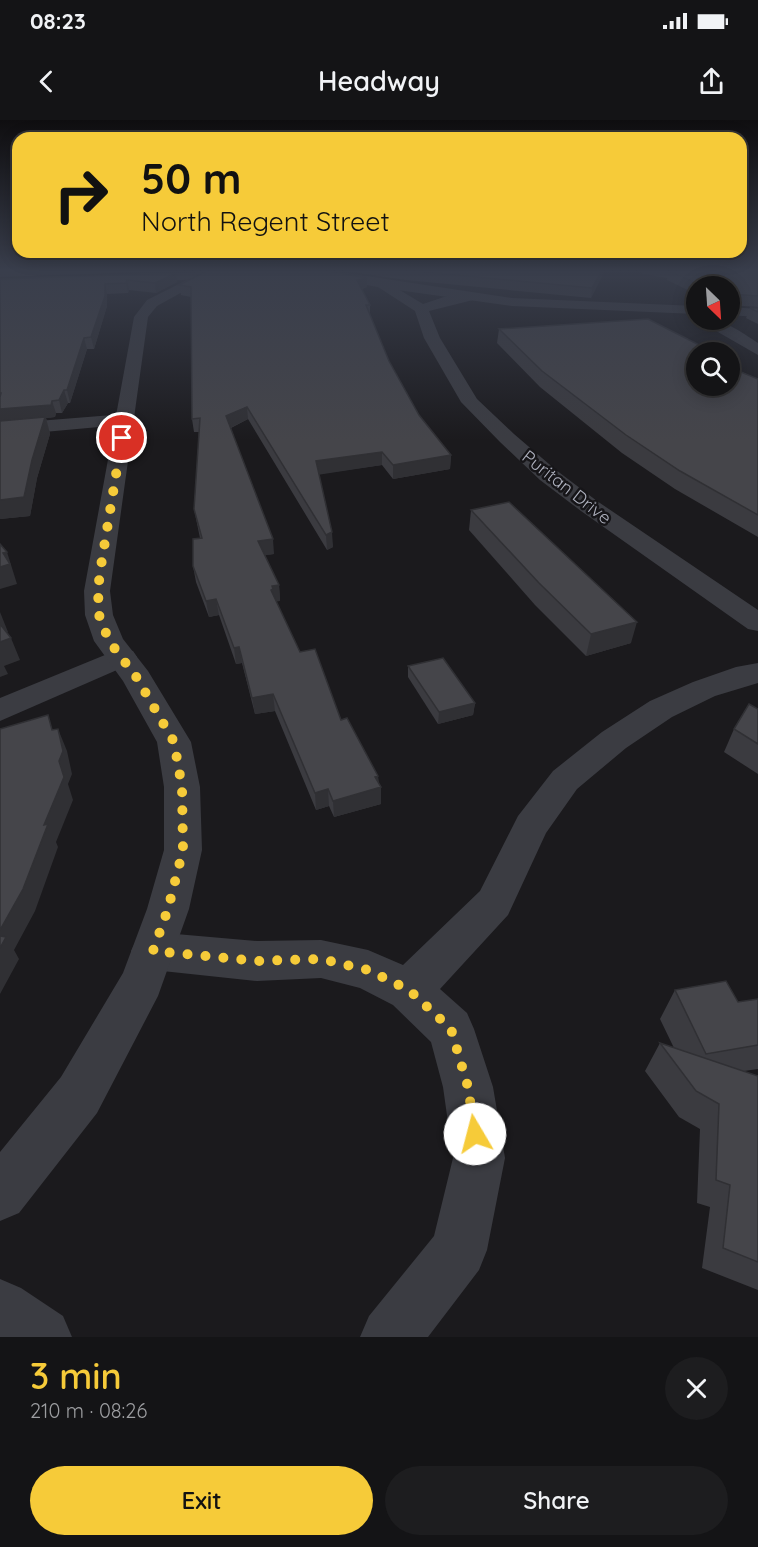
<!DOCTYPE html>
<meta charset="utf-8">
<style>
:root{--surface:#141416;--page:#1d1d1f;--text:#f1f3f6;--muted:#9d9ea1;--line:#333335;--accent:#f6cb39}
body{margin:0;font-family:Quicksand,sans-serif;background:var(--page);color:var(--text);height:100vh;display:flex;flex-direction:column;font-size:22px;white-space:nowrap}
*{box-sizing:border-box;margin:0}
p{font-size:20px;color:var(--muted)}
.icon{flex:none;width:33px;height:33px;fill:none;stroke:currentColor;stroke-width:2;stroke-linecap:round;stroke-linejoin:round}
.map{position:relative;height:1217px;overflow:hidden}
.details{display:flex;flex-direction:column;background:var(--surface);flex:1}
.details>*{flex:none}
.top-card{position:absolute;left:12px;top:12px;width:735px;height:126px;border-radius:18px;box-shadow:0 3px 15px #0003,0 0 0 2px var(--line);background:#f6cb39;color:#111;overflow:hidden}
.needle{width:39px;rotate:155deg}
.tools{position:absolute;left:686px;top:156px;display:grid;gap:12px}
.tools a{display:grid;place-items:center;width:54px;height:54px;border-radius:50%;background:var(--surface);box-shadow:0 3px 15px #0003,0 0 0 2px var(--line);font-size:30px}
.pin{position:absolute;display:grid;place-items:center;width:51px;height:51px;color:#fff;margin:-26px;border:3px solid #fff;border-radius:50%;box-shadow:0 2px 6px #0007}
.me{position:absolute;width:66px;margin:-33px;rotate:352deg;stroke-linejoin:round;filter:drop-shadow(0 0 4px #0008)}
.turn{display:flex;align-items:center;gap:21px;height:126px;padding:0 30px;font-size:27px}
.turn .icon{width:78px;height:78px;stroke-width:2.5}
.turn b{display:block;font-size:42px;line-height:51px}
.round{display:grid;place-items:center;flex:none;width:63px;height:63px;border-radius:32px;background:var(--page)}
.head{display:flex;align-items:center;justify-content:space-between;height:102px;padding:0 30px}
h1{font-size:36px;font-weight:600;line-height:45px;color:var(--accent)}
.primary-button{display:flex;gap:12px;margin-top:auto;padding:12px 30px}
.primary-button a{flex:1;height:69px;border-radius:36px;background:var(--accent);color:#111;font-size:24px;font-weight:600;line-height:69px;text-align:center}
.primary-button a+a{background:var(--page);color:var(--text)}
.status{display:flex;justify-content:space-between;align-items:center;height:42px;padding:0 30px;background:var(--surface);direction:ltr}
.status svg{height:16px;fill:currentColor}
header{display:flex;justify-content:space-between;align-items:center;height:78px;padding:0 30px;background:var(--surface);font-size:27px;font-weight:600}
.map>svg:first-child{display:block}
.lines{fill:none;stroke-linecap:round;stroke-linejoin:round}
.minor{fill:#3b3c42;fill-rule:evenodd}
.tertiary{fill:#3b3c42;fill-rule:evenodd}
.wall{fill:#3b3b40}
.shaded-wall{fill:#303034}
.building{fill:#45454a;stroke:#303034;stroke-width:1.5}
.route{stroke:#f6cb39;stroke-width:10;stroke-dasharray:0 18}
.labels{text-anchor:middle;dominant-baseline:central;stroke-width:5;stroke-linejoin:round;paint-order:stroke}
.far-street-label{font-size:18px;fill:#adb0bd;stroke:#161518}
</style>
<div class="status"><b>08:23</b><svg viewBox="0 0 49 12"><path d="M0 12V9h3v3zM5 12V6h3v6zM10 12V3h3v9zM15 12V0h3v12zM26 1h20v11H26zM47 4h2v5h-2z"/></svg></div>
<header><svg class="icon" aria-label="back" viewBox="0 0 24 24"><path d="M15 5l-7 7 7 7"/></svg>Headway<svg class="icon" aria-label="share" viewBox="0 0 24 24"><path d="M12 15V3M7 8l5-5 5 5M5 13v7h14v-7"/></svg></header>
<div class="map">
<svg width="758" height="1217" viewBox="0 0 758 1217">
<rect width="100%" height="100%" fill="#1b1a1d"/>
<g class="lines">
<g class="minor">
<path d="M637,150H664L677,152L679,155L673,159L643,154Z"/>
<path d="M203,152L207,153L209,156L207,159L131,162L125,158L131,154Z"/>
<path d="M383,160L423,184L444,177L473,174L475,177L473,180L429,191L440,218L477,279L514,314L556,350L597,381L758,490V511L748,509L581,391L540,360L500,322L461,282L424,218L415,191L378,167L377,164Z"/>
<path d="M697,200C721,197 738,210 758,223V235Z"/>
<path d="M125,294L132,296L135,300L132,304L0,316V304Z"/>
<path d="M122,528L133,531L137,537L133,543L0,601V578Z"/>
<path d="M758,543V563L715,576L672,597L626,628L577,669L546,713L508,795L440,869L467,893L474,909L493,967L505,1038L487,1130L479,1150L428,1217H360L369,1196L434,1116L453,1038L443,967L431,922L393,885L360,868L321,858L257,861L153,850L138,845L131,831L138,817L153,812L257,821L321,820L368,830L403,845L480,771L518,696L553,651L602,612L650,581L693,562L736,547Z"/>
<path d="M0,1159L21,1168L63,1196L72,1217H0Z"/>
</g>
<g class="tertiary">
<path d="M207,150H222L157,186L148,197L110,471L113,495L123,519L148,551L191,622L200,667L202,730L189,789L158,876L97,993L19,1093L0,1101V1032L61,957L123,853L147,789L164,730V667L157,622L123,561L94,521L85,495L84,471L134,197L147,180Z"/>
<path d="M301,150H326L512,178L696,186V194L512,186L383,168L307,154Z"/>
<path d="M729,187L758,189V197L729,195Z"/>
</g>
</g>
<g class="wall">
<path d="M0,150H195L0,157Z"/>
<path d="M339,150H605L591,178L406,160Z"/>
<path d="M676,150H758V187L729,185V166H696V174L667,160L669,151L678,150Z"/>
<path d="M176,153L177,162L156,173L129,170L128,173L107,174V186L94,229H87L70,283H68L62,293H56L55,297L46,298L50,314L37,358L30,396L0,399V159Z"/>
<path d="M179,165L367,167L362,169L370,185V195L389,241L419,295L451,335L450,349L393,359L382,345L319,354L333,427L327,430L248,299L231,308L274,434L265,435L279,465L280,481H276L300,532L341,600L378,656L381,684L334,697L329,686L316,690L275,591L255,594L242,543L236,544L219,495L209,497L196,462L193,446L200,418L194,389L199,312H194L192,299L191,177L181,175Z"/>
<path d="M750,188H758V204L746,198Z"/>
<path d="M499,209L736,245L735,249L758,259V417L675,369L622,333L540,267L497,223Z"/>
<path d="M471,390L631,523L586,536L535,485L469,410Z"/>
<path d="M408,546L475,583L473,595L438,604L408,557Z"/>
<path d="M758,589V654L724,632L734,609Z"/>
<path d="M675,870L738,882L758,879V949L744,951L758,956V1170L702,1148L710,1087L697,1083L700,1009L679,997L645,951L660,923L674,928L660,899Z"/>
</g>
<g class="shaded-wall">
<path d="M602,150H605L591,178L592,168Z"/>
<path d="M176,153L177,162L156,173L155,163Z"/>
<path d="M367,158V167L357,169V160Z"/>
<path d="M127,160L129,170L128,173L126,163Z"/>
<path d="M105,164L107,174V186L94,229L91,217Z"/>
<path d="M84,218L87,229L70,283L67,270Z"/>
<path d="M729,245H736L732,260H729Z"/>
<path d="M64,270L68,283L62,293L59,280Z"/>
<path d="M52,281L56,293L55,297L46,298L50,314L37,358L30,396L0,399V289Z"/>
<path d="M247,287L248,299L228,309L226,296Z"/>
<path d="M382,332V345L317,355L316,341Z"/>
<path d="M451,335L450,349L393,359V345Z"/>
<path d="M332,412L333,427L327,430L326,415Z"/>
<path d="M273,419L274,434L260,436L258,421Z"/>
<path d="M7,432L17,464L0,469V447L3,433Z"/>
<path d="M279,465L280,481L274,482L271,470L272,466Z"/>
<path d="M216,479L219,495L209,497L206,481Z"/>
<path d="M0,492L8,512L0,515Z"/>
<path d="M637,502L631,523L586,536L591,514Z"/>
<path d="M11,518L20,540L4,546L8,554L0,557V522Z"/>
<path d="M239,527L242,543L236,544L234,528Z"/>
<path d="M273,574L275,591L255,594L252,578Z"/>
<path d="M475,583L473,595L438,604L439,592Z"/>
<path d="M58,609L67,631L72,654L68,664L73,680L56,722L58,727L35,791L14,830L19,839L0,874V810L44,705L59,641Z"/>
<path d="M378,656V668L381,667V684L334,697L333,681Z"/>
<path d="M328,669L329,686L316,690L315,673Z"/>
</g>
<g class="building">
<path d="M209,150H323L367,158L357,160L370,185H366L389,241L419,295L451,335L393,345L382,332L316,341L332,412L326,415L247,287L226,296L273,419L258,421L279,465L272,466L273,469L271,470L300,532L315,529L341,600L347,598L378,656L375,657L381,667L333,681L328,669L315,673L273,574L252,578L239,527L234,528L216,479L206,481L193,446V419L202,418L194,389L200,298L192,299L191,167L179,165Z"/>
<path d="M403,150H602L592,168Z"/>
<path d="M679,150H758V176L732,174L730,179L729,166H703L669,151H676Z"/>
<path d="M176,153L155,163L127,160L126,163L105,164V176L91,217L84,218L67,270H64L59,280L52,281L51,285L0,289V277L1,273H0V159Z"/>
<path d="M750,188H758V192Z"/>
<path d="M648,199L713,232H696V266H729V247L758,259V395L680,351L626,315L542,251L499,209Z"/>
<path d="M729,241L736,245H729Z"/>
<path d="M45,297L32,340L24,377L0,380V301Z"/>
<path d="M509,382L637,502L591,514L539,463L471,390Z"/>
<path d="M0,424L7,432L3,433L10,444L0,447Z"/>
<path d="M0,504L11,518L0,522Z"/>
<path d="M443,538L475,583L439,592L408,546Z"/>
<path d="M749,584L758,589V624L734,609Z"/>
<path d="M48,595L52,610L58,609L63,631L59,641L64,657L44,705L48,704L23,769L0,810V609Z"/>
<path d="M0,816L6,817L0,828Z"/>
<path d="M726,861L738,882L758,879V925L706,934L675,870Z"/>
<path d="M660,923L758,956V1142L723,1128L730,1065L716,1060L719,984L696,971Z"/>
</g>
<linearGradient id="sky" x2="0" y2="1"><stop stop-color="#0f0e10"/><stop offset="0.47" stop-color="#393e4c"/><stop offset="1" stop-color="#393e4c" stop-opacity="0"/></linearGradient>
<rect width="758" height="320" fill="url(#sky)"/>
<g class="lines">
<path class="route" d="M122,318L100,452L98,471L99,495L109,521L137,558L174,622L182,667L183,730L168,789L153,831L257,841L321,839L368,850L409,870L451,909L468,967L475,1014"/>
</g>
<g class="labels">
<g class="far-street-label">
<text transform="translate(567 367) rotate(38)">Puritan Drive</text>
</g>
</g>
</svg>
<div class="tools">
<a><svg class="needle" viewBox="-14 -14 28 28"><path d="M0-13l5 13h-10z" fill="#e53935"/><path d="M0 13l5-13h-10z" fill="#9d9ea1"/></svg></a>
<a><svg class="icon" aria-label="search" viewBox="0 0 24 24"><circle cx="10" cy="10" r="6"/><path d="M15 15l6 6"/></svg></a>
</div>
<div class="pin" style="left:122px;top:318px;background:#d93025"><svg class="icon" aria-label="arrive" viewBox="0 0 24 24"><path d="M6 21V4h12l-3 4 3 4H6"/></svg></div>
<svg class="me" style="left:475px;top:1014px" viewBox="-20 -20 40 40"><circle r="19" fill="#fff"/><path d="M0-13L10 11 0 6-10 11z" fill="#f6cb39"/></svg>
<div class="top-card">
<div class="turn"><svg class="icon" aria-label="right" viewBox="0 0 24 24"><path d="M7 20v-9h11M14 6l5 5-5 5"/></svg><div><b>50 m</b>North Regent Street</div></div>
</div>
</div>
<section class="details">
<div class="head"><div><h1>3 min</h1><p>210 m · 08:26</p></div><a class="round"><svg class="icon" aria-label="close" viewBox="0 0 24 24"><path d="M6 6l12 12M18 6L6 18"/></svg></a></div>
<div class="primary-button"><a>Exit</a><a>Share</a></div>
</section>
